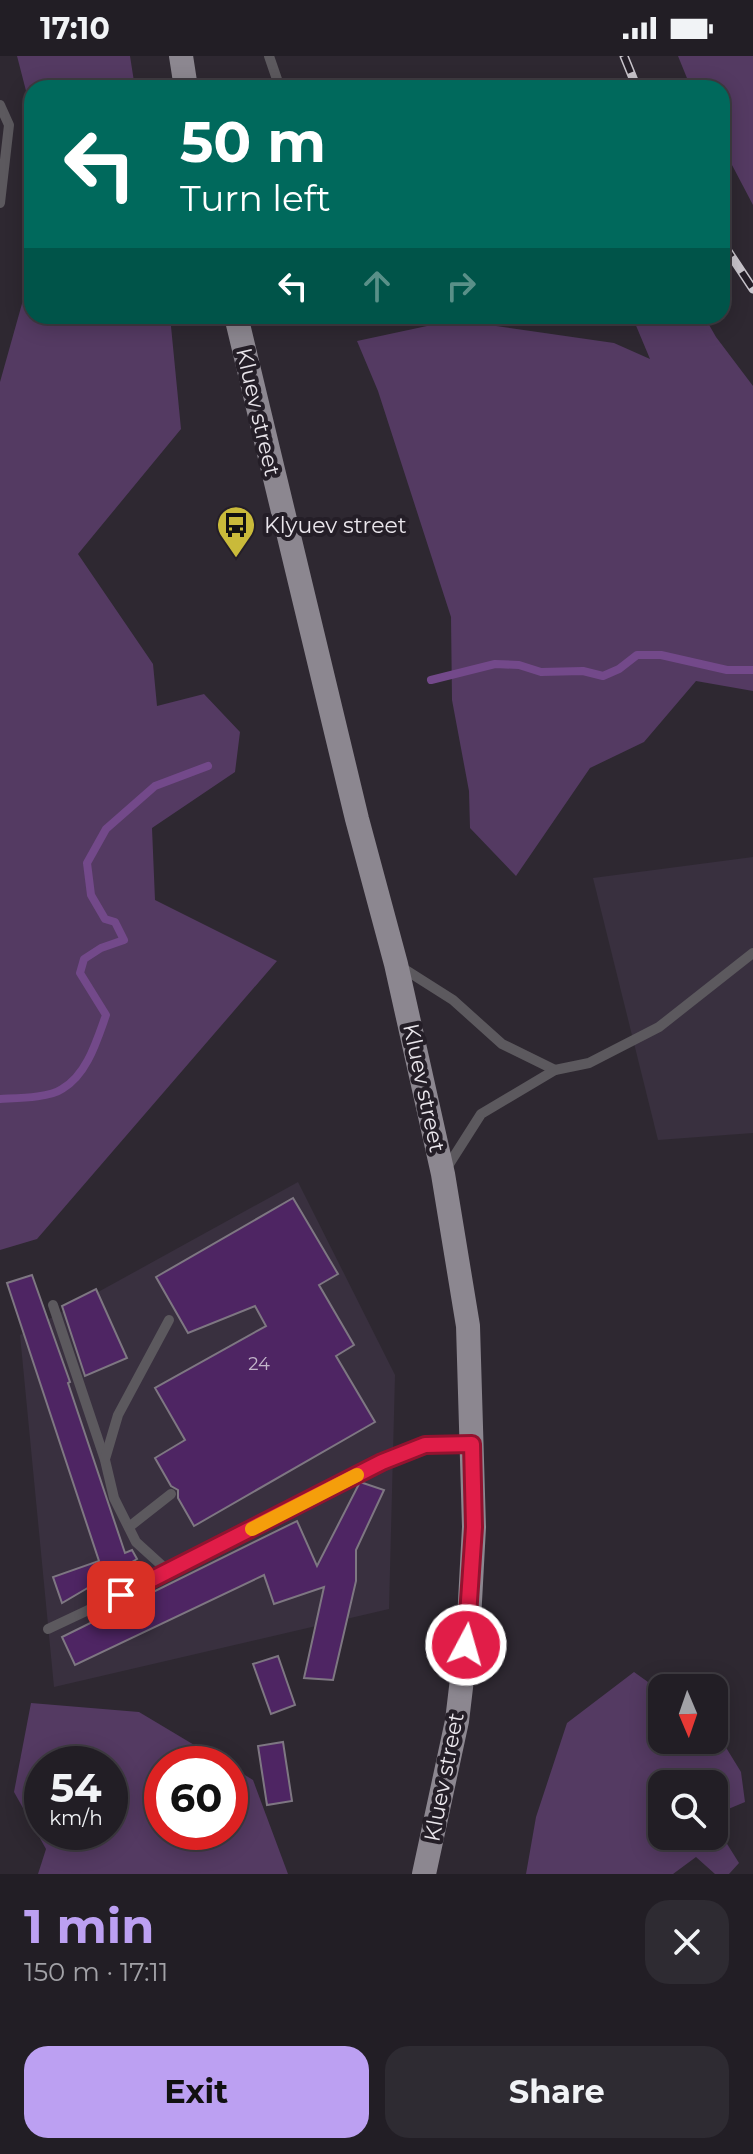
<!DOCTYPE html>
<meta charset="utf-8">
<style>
:root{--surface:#221e25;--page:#2e2b32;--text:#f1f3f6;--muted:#a2a2a7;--line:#3f3c42;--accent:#bca0f2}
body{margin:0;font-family:Montserrat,sans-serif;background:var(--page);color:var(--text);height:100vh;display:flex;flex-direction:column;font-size:30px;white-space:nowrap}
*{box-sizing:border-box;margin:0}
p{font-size:26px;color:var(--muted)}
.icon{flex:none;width:44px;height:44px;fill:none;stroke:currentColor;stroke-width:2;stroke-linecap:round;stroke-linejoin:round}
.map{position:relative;height:1818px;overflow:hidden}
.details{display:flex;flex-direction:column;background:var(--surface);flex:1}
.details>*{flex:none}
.banner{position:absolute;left:24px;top:24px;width:706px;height:244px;border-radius:24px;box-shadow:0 4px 20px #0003,0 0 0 2px var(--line);background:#00695c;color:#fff;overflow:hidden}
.needle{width:52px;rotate:178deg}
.controls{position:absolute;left:648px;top:1618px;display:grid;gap:16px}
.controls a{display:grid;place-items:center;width:80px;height:80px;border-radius:16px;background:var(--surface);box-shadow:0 4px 20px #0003,0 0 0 2px var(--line);font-size:40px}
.speed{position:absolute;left:24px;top:1690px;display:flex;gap:16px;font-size:40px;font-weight:700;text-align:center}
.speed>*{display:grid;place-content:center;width:104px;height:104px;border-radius:50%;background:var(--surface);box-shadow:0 4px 20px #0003,0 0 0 2px var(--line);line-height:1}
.speed small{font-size:20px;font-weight:400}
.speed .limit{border:12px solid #d22;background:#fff;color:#111}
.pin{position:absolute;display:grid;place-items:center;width:68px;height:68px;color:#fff;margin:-34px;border-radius:16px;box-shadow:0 4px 12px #0006}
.me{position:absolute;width:88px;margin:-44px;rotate:6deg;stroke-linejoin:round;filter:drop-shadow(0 0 6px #0008)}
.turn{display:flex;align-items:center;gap:28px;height:168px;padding:0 24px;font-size:36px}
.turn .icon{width:104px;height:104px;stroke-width:2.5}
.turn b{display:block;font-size:56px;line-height:68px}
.lanes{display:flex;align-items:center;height:76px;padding:0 24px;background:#0003;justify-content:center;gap:40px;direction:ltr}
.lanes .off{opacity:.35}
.round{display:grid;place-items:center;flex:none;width:84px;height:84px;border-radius:24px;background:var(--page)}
.head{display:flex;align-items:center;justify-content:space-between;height:136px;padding:0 24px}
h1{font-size:48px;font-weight:700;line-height:60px;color:var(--accent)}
.cta{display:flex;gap:16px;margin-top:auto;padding:16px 24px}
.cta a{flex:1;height:92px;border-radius:24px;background:var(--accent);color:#111;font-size:32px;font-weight:700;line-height:92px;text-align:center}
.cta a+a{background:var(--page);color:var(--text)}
.status{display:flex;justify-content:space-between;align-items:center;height:56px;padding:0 40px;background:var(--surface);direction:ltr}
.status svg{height:22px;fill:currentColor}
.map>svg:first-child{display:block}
.built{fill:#39303f}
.green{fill:#543a62;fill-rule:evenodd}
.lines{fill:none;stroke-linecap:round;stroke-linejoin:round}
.stream{stroke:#73498a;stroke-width:8}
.building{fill:#4e2563;stroke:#7e7782;stroke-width:2}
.lane{stroke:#5c595e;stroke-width:10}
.primary{stroke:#8c8790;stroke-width:24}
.rail-casing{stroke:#c9c5cc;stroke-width:9}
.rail{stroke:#241e27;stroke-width:6;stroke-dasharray:18;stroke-linecap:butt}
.route-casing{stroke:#92132f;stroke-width:20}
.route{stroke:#e11d48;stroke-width:14}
.slow{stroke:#f59e0b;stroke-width:14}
.labels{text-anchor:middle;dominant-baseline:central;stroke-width:8;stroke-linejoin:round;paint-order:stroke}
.number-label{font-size:18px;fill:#c3b6ca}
.street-label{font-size:22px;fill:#eae6ec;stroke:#241e27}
.poi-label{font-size:22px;fill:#eae6ec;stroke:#241e27;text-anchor:start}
</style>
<div class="status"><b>17:10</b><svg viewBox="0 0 49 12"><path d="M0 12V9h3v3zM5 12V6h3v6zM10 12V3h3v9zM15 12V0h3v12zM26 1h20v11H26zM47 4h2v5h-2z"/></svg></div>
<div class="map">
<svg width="753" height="1818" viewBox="0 0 753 1818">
<rect width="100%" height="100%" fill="#2e2831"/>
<g class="built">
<path d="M753,801V1077L658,1084L593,822Z"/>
<path d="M298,1126L395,1319L389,1553L54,1631L20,1279Z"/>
</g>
<g class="green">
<path d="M17,0H130L135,32H32V58Z"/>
<path d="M678,0H753V149L722,90V32H691Z"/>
<path d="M32,212V260H170L181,373L78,498L153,608L157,650L204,638L240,676L235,716L152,772L155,844L277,905L37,1183L0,1194V326Z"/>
<path d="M632,260H704L716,281L753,330V635L696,625L644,686L590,712L516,820L470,772L469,735L452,644L451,561L378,335L357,285L455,264L614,287L650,303Z"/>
<path d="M634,1616L662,1636V1684H714V1672L741,1716L745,1746L714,1759V1728H662V1780H714V1767L739,1807L729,1818H715L696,1801L673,1818H526L536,1761L567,1667Z"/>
<path d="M31,1647L139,1656L226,1708H162V1776H230V1710L253,1724L288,1818H38L46,1793L14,1736ZM42,1708H110V1776H42Z"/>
</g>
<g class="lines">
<g class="stream">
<path d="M431,624L495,608L519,609L541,616L583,615L603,620L619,613L637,599H661L727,614H753"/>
<path d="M0,1043C16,1042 49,1042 62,1033C87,1019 97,984 106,959L80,917L84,903L101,892L124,884L115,866L105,863L91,839L87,807L106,773L155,730L208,710"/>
</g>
</g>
<g class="building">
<path d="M293,1142L338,1218L319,1229L354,1289L336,1300L375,1366L194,1470L178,1442V1434L171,1430L155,1402L185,1384L155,1332L266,1270L255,1250L188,1277L156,1221Z"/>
<path d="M32,1219L70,1326L68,1327L125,1497L132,1494L137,1503L62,1547L53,1521L99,1505L7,1227Z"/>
<path d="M96,1233L127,1302L85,1320L62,1250Z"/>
<path d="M360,1426L384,1434L356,1494V1525L333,1624L304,1622L324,1531L274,1548L264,1519L75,1609L62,1581L297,1465L317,1510Z"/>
<path d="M278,1600L295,1649L271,1658L253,1608Z"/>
<path d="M283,1686L292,1745L267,1749L258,1690Z"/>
</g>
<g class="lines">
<g class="lane">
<path d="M269,0L280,32"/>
<path d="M0,49L9,69L0,147"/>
<path d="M401,911L453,944L502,988L555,1014"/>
<path d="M446,1113L481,1058L555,1014L589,1007L659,971L753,897"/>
<path d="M53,1249L105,1404L114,1442L136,1486L169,1516L382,1406L425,1389L472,1388"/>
<path d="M105,1403L118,1359L169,1264"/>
<path d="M129,1471L171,1438"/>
<path d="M48,1573L169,1516"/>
</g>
<g class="primary">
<path d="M181,0L186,32"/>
<path d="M236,260L357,763L396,908L443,1118L468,1270L474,1471L469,1564L457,1665L424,1818"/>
</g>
<defs>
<g id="rail">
<path d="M624,0L637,32"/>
<path d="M722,186L753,233"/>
</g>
</defs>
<use href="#rail" class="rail-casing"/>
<use href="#rail" class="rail"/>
</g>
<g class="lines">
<defs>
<path id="route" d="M121,1539L382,1406L425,1389L472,1388L474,1471L466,1589"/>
</defs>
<use href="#route" class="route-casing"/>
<use href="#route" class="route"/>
<path class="slow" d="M252,1473L357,1419"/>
</g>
<defs>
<symbol id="bus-pin" viewBox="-11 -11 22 30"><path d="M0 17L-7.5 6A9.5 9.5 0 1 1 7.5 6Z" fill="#c9ba3a" stroke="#241e27"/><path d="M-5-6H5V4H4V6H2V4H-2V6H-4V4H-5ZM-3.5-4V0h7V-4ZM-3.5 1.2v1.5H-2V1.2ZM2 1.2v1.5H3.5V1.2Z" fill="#111"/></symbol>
</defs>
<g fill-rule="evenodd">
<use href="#bus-pin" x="214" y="447" width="44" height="60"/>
</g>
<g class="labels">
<g class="number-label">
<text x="259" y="1308">24</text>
</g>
<g class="street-label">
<text transform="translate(258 356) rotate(77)">Kluev street</text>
<text transform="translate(424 1032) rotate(78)">Kluev street</text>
<text transform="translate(444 1721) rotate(-79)">Kluev street</text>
</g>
<g class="poi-label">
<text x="264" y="469">Klyuev street</text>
</g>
</g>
</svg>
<div class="controls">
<a><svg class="needle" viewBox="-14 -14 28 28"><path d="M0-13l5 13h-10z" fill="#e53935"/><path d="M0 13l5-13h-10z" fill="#a2a2a7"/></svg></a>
<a><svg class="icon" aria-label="search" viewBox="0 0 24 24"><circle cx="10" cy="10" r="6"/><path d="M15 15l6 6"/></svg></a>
</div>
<div class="speed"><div>54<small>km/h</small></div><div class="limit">60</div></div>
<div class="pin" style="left:121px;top:1539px;background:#d93025"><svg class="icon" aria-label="arrive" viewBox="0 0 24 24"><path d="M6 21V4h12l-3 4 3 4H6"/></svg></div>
<svg class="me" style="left:466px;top:1589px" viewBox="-20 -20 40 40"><circle r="17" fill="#e11d48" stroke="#fff" stroke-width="3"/><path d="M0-11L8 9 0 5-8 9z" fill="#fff"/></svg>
<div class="banner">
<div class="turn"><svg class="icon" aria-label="left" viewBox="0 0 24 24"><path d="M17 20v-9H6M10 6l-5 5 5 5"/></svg><div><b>50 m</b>Turn left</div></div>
<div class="lanes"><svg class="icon" aria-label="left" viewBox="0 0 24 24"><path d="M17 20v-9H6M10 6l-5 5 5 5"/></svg><svg class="icon off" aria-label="ahead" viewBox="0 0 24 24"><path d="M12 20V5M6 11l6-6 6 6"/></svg><svg class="icon off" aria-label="right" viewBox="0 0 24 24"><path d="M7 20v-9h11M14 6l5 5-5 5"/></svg></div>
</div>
</div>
<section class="details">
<div class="head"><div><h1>1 min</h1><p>150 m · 17:11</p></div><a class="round"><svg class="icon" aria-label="close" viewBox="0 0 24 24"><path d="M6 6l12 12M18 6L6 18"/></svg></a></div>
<div class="cta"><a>Exit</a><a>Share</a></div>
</section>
